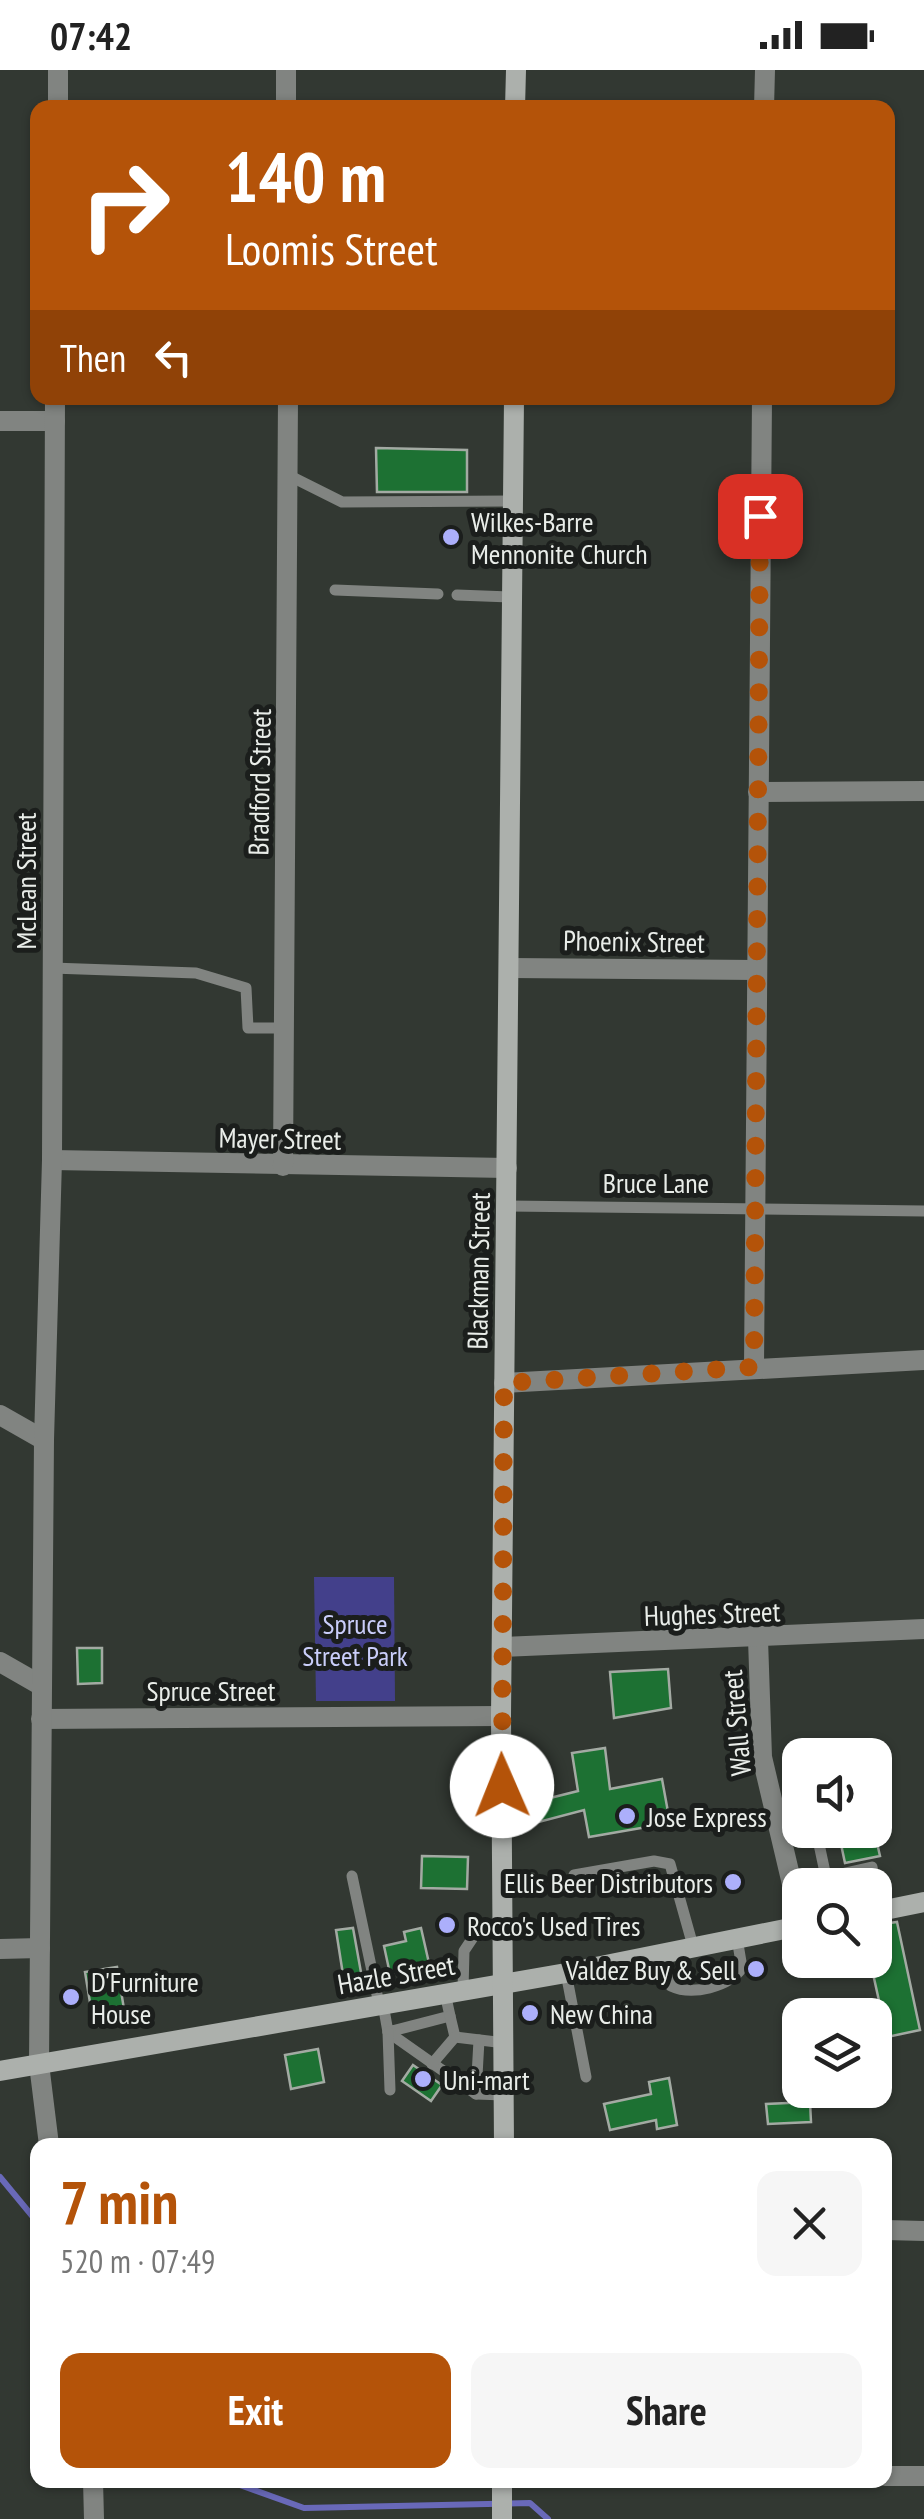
<!DOCTYPE html>
<meta charset="utf-8">
<style>
:root{--surface:#fff;--page:#f6f6f6;--text:#222;--muted:#767676;--accent:#b45309}
body{margin:0;font-family:"PT Sans Narrow",sans-serif;background:var(--page);color:var(--text);height:100vh;display:flex;flex-direction:column;font-size:38px;white-space:nowrap}
*{box-sizing:border-box;margin:0}
p{font-size:32px;color:var(--muted)}
.icon{flex:none;width:55px;height:55px;fill:none;stroke:currentColor;stroke-width:2;stroke-linecap:round;stroke-linejoin:round}
.map{position:relative;flex:1;overflow:hidden}
.details{position:absolute;left:30px;top:2068px;width:862px;height:350px;display:flex;flex-direction:column;background:var(--surface);border-radius:20px;box-shadow:0 2px 8px #0004}
.details>*{flex:none}
.banner{position:absolute;left:30px;top:30px;width:865px;height:305px;border-radius:20px;box-shadow:0 2px 8px #0004;background:#b45309;color:#fff;overflow:hidden}
.controls{position:absolute;left:782px;top:1668px;display:grid;gap:20px}
.controls a{display:grid;place-items:center;width:110px;height:110px;border-radius:20px;background:var(--surface);box-shadow:0 2px 8px #0004;font-size:50px}
.pin{position:absolute;display:grid;place-items:center;width:85px;height:85px;color:#fff;margin:-42px;border-radius:20px;box-shadow:0 5px 15px #0006}
.me{position:absolute;width:110px;margin:-55px;rotate:359deg;stroke-linejoin:round;filter:drop-shadow(0 0 8px #0008)}
.turn{display:flex;align-items:center;gap:35px;height:210px;padding:0 30px;font-size:45px}
.turn .icon{width:130px;height:130px;stroke-width:2.5}
.turn b{display:block;font-size:70px;line-height:85px}
.then{display:flex;align-items:center;height:95px;padding:0 30px;background:#0003;gap:20px;font-size:38px}
.round{display:grid;place-items:center;flex:none;width:105px;height:105px;border-radius:20px;background:var(--page)}
.summary{display:flex;align-items:center;justify-content:space-between;height:170px;padding:0 30px}
h1{font-size:60px;font-weight:700;line-height:75px;color:var(--accent)}
.button{display:flex;gap:20px;margin-top:auto;padding:20px 30px}
.button a{flex:1;height:115px;border-radius:20px;background:var(--accent);color:#fff;font-size:40px;font-weight:700;line-height:115px;text-align:center}
.button a+a{background:var(--page);color:var(--text)}
.status{display:flex;justify-content:space-between;align-items:center;height:70px;padding:0 50px;background:var(--surface);direction:ltr}
.status svg{height:28px;fill:currentColor}
.map>svg:first-child{display:block}
.green{fill:#43408b}
.lines{fill:none;stroke-linecap:round;stroke-linejoin:round}
.stream{stroke:#6969b9;stroke-width:6}
.building{fill:#1d7133;stroke:#a3aaa3;stroke-width:2.5}
.service{stroke:#818481;stroke-width:11}
.minor{stroke:#818481;stroke-width:20}
.secondary{stroke:#acb0ac;stroke-width:20}
.route{stroke:#b45309;stroke-width:18;stroke-dasharray:0 32.4}
.poi-dot{fill:#acaffb;stroke:#1b1e1c;stroke-width:4}
.labels{text-anchor:middle;dominant-baseline:central;stroke-width:10;stroke-linejoin:round;paint-order:stroke}
.poi-label{font-size:28px;fill:#e9ede9;stroke:#1b1e1c;text-anchor:start}
.street-label{font-size:28px;fill:#e9ede9;stroke:#1b1e1c}
.park-label{font-size:28px;fill:#cacefa;stroke:#1b1e1c}
</style>
<div class="status"><b>07:42</b><svg viewBox="0 0 49 12"><path d="M0 12V9h3v3zM5 12V6h3v6zM10 12V3h3v9zM15 12V0h3v12zM26 1h20v11H26zM47 4h2v5h-2z"/></svg></div>
<div class="map">
<svg width="924" height="2449" viewBox="0 0 924 2449">
<rect width="100%" height="100%" fill="#323832"/>
<path class="green" d="M314,1507H394L395,1631H316Z"/>
<g class="lines">
<g class="stream">
<path d="M0,2107L38,2153"/>
<path d="M226,2410L304,2438L530,2433L548,2449"/>
</g>
</g>
<g class="building">
<path d="M376,378L467,380V422H377Z"/>
<path d="M77,1578H102V1613L78,1614Z"/>
<path d="M668,1599L671,1638L614,1648L610,1602Z"/>
<path d="M605,1678L610,1719L662,1709L670,1753L589,1767L584,1740L531,1754L526,1734L578,1721L572,1683Z"/>
<path d="M838,1760H874L880,1786L845,1793Z"/>
<path d="M422,1786L468,1787L467,1819L421,1818Z"/>
<path d="M897,1852L920,1960L887,1967L870,1890H875V1855Z"/>
<path d="M353,1858L362,1908L344,1911L336,1860Z"/>
<path d="M421,1858L431,1902L390,1904L384,1876L406,1871L404,1862Z"/>
<path d="M117,1897L126,1951L94,1957L85,1902Z"/>
<path d="M318,1979L324,2012L291,2019L285,1985Z"/>
<path d="M413,1995L442,2015L431,2031L402,2011Z"/>
<path d="M669,2008L677,2055L657,2059L656,2050L610,2060L604,2034L651,2024L649,2012Z"/>
<path d="M810,2032L811,2052L768,2054L766,2034Z"/>
</g>
<g class="lines">
<g class="service">
<path d="M288,405L342,432L513,431"/>
<path d="M335,520L438,524"/>
<path d="M457,525L512,527"/>
<path d="M52,898L196,903L246,918L248,958H284"/>
<path d="M507,1136L924,1141"/>
<path d="M816,1760L826,1807"/>
<path d="M574,1805L654,1791L670,1794L693,1876"/>
<path d="M352,1806L379,1934"/>
<path d="M792,1815L872,1797L881,1841"/>
<path d="M662,1882L671,1916C692,1926 729,1917 742,1898L737,1868"/>
<path d="M566,1903L586,2007"/>
<path d="M463,1920L464,1881L478,1860L505,1857"/>
<path d="M383,1934L388,1962L450,1946L445,1923"/>
<path d="M450,1946L455,1967L505,1973"/>
<path d="M388,1962L476,2024"/>
<path d="M388,1962L390,2020"/>
<path d="M479,1970L476,2024L504,2025"/>
<path d="M432,1994L455,1967"/>
</g>
<g class="minor">
<path d="M286,0V38"/>
<path d="M58,38V0"/>
<path d="M764,38L765,0"/>
<path d="M0,351H55"/>
<path d="M758,722L924,721"/>
<path d="M510,898L757,900"/>
<path d="M52,1090L507,1098"/>
<path d="M283,1096L288,328"/>
<path d="M754,1297L762,328"/>
<path d="M504,1313L924,1290"/>
<path d="M0,1345L44,1370"/>
<path d="M758,1569L762,1687L800,1848"/>
<path d="M503,1577L924,1559"/>
<path d="M0,1592L42,1616"/>
<path d="M41,1649L501,1646"/>
<path d="M0,1879L40,1878"/>
<path d="M49,2075L39,1994L44,1370L52,1090L55,328"/>
<path d="M885,2160L924,2161"/>
<path d="M885,2406H924"/>
<path d="M93,2410L94,2449"/>
</g>
<g class="secondary">
<path d="M515,38L516,0"/>
<path d="M875,1842L924,1832"/>
<path d="M0,2001L566,1903L800,1856"/>
<path d="M504,2075L501,1646L514,328"/>
<path d="M502,2410V2449"/>
</g>
</g>
<g class="lines">
<path class="route" d="M502,1716L504,1313L754,1297L760,446"/>
</g>
<g class="poi-dot">
<circle cx="451" cy="467" r="10"/>
<circle cx="627" cy="1746" r="10"/>
<circle cx="733" cy="1812" r="10"/>
<circle cx="447" cy="1855" r="10"/>
<circle cx="756" cy="1899" r="10"/>
<circle cx="71" cy="1927" r="10"/>
<circle cx="530" cy="1943" r="10"/>
<circle cx="423" cy="2009" r="10"/>
</g>
<g class="labels">
<g class="poi-label">
<text x="471" y="451">Wilkes-Barre<tspan x="471" dy="32">Mennonite Church</tspan></text>
<text x="647" y="1746">Jose Express</text>
<text x="713" y="1812" text-anchor="end">Ellis Beer Distributors</text>
<text x="467" y="1855">Rocco's Used Tires</text>
<text x="736" y="1899" text-anchor="end">Valdez Buy &amp; Sell</text>
<text x="91" y="1911">D'Furniture<tspan x="91" dy="32">House</tspan></text>
<text x="550" y="1943">New China</text>
<text x="443" y="2009">Uni-mart</text>
</g>
<g class="street-label">
<text transform="translate(259 712) rotate(-89)">Bradford Street</text>
<text transform="translate(25 811) rotate(-90)">McLean Street</text>
<text transform="translate(634 871) rotate(1)">Phoenix Street</text>
<text transform="translate(280 1068) rotate(1)">Mayer Street</text>
<text x="656" y="1112">Bruce Lane</text>
<text transform="translate(478 1201) rotate(-89)">Blackman Street</text>
<text transform="translate(712 1543) rotate(-2)">Hughes Street</text>
<text x="211" y="1620">Spruce Street</text>
<text transform="translate(736 1653) rotate(-95)">Wall Street</text>
<text transform="translate(396 1904) rotate(-10)">Hazle Street</text>
</g>
<g class="park-label">
<text x="355" y="1553">Spruce<tspan x="355" dy="32">Street Park</tspan></text>
</g>
</g>
</svg>
<div class="controls">
<a><svg class="icon" aria-label="sound" viewBox="0 0 24 24"><path d="M4 9h4l5-4v14l-5-4H4zM17 9q2 3 0 6"/></svg></a>
<a><svg class="icon" aria-label="search" viewBox="0 0 24 24"><circle cx="10" cy="10" r="6"/><path d="M15 15l6 6"/></svg></a>
<a><svg class="icon" aria-label="layers" viewBox="0 0 24 24"><path d="M12 4l9 5-9 5-9-5zM3 14l9 5 9-5"/></svg></a>
</div>
<div class="pin" style="left:760px;top:446px;background:#d93025"><svg class="icon" aria-label="arrive" viewBox="0 0 24 24"><path d="M6 21V4h12l-3 4 3 4H6"/></svg></div>
<svg class="me" style="left:502px;top:1716px" viewBox="-20 -20 40 40"><circle r="19" fill="#fff"/><path d="M0-13L10 11 0 6-10 11z" fill="#b45309"/></svg>
<div class="banner">
<div class="turn"><svg class="icon" aria-label="right" viewBox="0 0 24 24"><path d="M7 20v-9h11M14 6l5 5-5 5"/></svg><div><b>140 m</b>Loomis Street</div></div>
<div class="then">Then<svg class="icon" aria-label="left" viewBox="0 0 24 24"><path d="M17 20v-9H6M10 6l-5 5 5 5"/></svg></div>
</div>
<section class="details">
<div class="summary"><div><h1>7 min</h1><p>520 m · 07:49</p></div><a class="round"><svg class="icon" aria-label="close" viewBox="0 0 24 24"><path d="M6 6l12 12M18 6L6 18"/></svg></a></div>
<div class="button"><a>Exit</a><a>Share</a></div>
</section>
</div>
